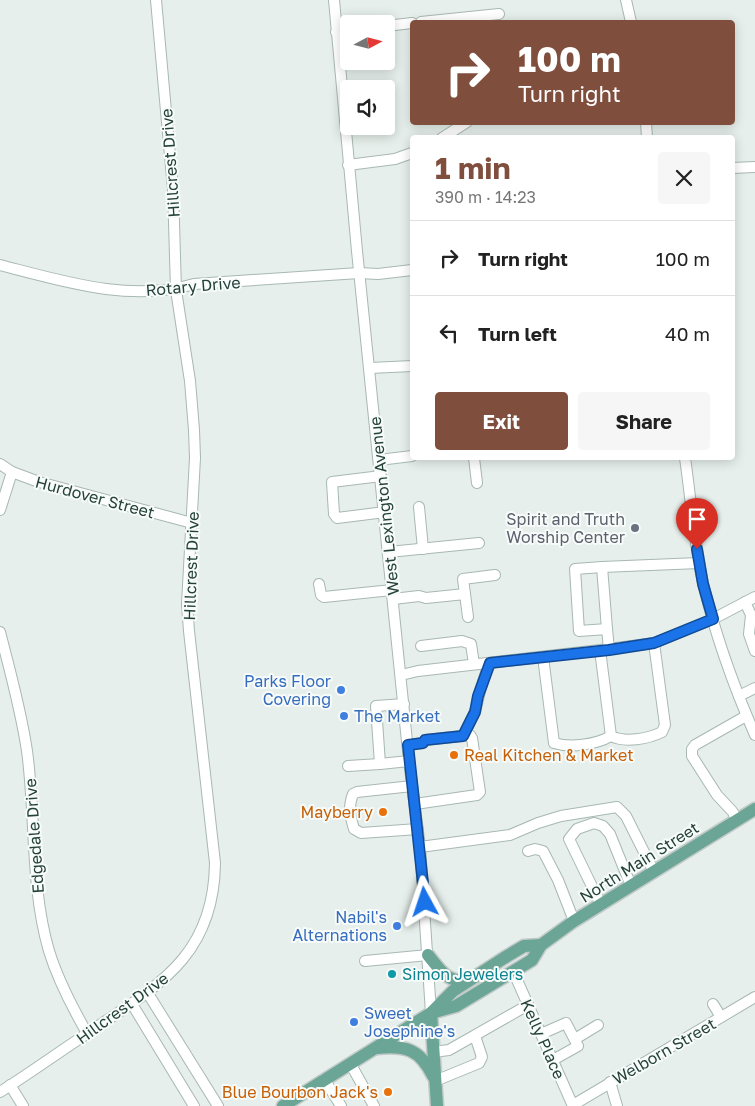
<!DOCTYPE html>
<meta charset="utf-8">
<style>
:root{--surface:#fff;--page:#f6f6f6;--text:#222;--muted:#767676;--line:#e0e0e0;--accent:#804e3d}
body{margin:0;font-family:"Golos Text",sans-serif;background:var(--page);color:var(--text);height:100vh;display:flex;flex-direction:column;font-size:19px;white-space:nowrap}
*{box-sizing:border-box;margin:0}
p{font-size:16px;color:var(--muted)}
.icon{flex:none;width:28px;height:28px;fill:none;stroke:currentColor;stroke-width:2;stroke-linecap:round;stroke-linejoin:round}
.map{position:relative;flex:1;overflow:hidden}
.sheet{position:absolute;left:410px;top:135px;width:325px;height:325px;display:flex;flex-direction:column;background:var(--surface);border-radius:5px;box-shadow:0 2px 12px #0003}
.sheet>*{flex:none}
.top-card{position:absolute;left:410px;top:20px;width:325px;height:105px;border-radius:5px;box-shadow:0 2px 12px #0003;background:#804e3d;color:#fff;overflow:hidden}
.needle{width:32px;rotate:83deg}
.controls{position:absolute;left:340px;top:15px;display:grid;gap:10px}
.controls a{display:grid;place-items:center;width:55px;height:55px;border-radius:5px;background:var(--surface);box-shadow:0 2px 12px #0003;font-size:25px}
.pin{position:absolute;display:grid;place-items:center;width:42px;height:42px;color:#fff;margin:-51px -21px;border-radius:50% 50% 50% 0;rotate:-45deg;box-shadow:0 0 5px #0007}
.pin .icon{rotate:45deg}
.me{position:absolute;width:55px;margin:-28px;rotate:355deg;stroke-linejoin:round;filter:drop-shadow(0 0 4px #0008)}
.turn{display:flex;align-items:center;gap:18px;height:105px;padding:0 25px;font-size:22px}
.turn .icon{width:65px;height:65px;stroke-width:2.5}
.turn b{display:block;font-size:35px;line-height:42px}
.round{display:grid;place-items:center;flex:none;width:52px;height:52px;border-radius:5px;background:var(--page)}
.headline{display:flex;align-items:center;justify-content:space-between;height:85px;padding:0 25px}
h1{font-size:30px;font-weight:700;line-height:38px;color:var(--accent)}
.cta{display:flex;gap:10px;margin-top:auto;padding:10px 25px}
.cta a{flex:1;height:58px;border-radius:5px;background:var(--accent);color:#fff;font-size:20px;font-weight:700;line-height:58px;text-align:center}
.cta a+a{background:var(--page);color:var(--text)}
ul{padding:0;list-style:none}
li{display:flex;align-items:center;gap:15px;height:75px;padding:0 25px;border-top:1px solid var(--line)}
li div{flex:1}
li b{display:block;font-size:19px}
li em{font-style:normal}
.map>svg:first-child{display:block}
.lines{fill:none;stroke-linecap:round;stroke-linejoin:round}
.minor-casing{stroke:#a8b8b2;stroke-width:12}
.major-casing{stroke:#c2cac8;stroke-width:15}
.minor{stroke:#fff;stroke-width:10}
.major{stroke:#6aa596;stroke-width:12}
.route-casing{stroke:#114b97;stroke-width:12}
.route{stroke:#1a73e8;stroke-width:9}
.worship-dot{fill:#6b7280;stroke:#f7fbf9;stroke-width:2}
.shop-dot{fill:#3f7fe0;stroke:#f7fbf9;stroke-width:2}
.food-dot{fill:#e8710a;stroke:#f7fbf9;stroke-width:2}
.culture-dot{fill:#0f9aa8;stroke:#f7fbf9;stroke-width:2}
.labels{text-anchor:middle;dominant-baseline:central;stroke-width:4;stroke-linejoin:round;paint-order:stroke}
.street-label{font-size:16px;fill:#24423a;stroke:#f7fbf9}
.worship-label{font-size:16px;fill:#5b616d;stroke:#f7fbf9;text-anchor:end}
.shop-label{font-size:16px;fill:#366cbe;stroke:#f7fbf9;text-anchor:end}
.food-label{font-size:16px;fill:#c56008;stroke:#f7fbf9;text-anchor:end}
.culture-label{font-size:16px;fill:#0d838f;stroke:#f7fbf9;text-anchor:start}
</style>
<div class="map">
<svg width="755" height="1106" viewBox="0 0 755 1106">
<rect width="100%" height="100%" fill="#e6efeb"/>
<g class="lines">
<defs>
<g id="minor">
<path d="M334,0L357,251L409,761L420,847L431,1013"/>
<path d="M626,0L631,22"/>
<path d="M421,22L499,14"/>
<path d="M386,26L412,23"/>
<path d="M336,32L349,31"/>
<path d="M646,122L647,138"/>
<path d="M442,138L467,122"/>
<path d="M348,165L395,159L412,153"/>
<path d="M732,168L755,167"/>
<path d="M0,265C62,281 131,303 194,284L359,273L378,274L412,270"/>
<path d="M370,368L412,366"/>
<path d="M474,458L477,483"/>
<path d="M685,458C691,499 694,542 703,583C715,634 734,687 755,735"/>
<path d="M379,460L412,456"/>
<path d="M0,464L12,472L39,482L192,523"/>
<path d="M381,476L332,482L334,514L337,518L385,512"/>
<path d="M419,507L423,549"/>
<path d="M0,510L12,472"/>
<path d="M389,552L479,543"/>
<path d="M602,567L607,629"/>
<path d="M319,584L321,595L324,597L392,590"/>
<path d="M465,594L463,579L495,575"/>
<path d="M393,599L419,596L426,598L465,594L468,617"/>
<path d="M745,602L751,615L749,634L755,651"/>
<path d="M0,632C10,671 21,710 27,751C36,817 30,886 49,951C58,980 72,1007 87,1033"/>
<path d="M421,646L462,641L471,644L474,664"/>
<path d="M609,649L607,629L579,631L575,569L602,567L699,563"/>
<path d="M600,650L611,736C625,743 648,739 662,732L665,725L654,643"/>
<path d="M543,657L554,743C570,748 595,745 611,736"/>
<path d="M401,675L418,671L609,649L654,643L713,619L755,597"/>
<path d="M739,696L755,688"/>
<path d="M404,704L376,706L380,764L409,761"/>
<path d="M463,736L475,712L480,691L489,663"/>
<path d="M408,745L423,743L425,740L470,735L472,738L480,792L477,795L415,804"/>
<path d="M348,766L380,764"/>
<path d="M412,786L357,792L353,794C348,807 350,816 354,829L361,833L418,829"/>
<path d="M738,820L732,811L717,795L692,756V749L695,745L746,716"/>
<path d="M420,847L510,835L538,823L561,816L617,807L626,816L654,872"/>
<path d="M528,851L535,849L543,851L558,880L574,921"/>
<path d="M601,905L569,839L577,829L594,823L603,826L610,834L631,886"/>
<path d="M365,961L428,955"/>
<path d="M513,971L573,1106"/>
<path d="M147,992L218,1106"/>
<path d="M132,1004L194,1106"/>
<path d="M713,1004L721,1017"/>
<path d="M541,1034L566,1023L578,1046L553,1060"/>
<path d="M575,1039L598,1025"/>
<path d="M433,1052L449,1050L528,1005"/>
<path d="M350,1063L374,1106"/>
<path d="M324,1079L341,1106"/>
<path d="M435,1081L479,1063L482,1057L475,1036"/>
<path d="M610,1082L617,1106"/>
<path d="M10,1085L23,1106"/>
<path d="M0,1092C30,1073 59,1052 88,1033C157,986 214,957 215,863L189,631L187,604L195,458L194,430L190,381L176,290L173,189L156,0"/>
<path d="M573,1105L755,997"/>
</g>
<g id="major">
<path d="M428,955C441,971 446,982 468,981"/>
<path d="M431,1013L456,1006L532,960L541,945L574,921L755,809"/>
<path d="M431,1013L437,1106"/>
<path d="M377,1048C405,1045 420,1049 433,1076"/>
<path d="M283,1106L431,1013L453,991L504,958L524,946L541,945"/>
</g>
</defs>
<use href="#minor" class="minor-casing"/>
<use href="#major" class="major-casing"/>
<use href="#minor" class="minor"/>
<use href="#major" class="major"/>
</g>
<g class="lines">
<defs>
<path id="route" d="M425,902L408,745L423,743L425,740L463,736L475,712L478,696L490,663L609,650L654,643L713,619L703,584L697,549"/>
</defs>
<use href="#route" class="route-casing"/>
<use href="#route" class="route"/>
</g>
<circle class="worship-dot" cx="635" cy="528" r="5"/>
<g class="shop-dot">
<circle cx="341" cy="690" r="5"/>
<circle cx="344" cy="716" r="5"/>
<circle cx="397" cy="926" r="5"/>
<circle cx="354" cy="1022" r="5"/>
</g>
<g class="food-dot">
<circle cx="454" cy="755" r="5"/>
<circle cx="383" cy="812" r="5"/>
<circle cx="388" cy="1092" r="5"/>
</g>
<circle class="culture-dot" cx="392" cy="974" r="5"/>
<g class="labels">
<g class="street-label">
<text transform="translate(170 163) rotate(-94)">Hillcrest Drive</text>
<text transform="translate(193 286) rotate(-5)">Rotary Drive</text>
<text transform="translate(95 497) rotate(15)">Hurdover Street</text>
<text transform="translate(384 506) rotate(-96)">West Lexington Avenue</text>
<text transform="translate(191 566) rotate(-88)">Hillcrest Drive</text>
<text transform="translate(34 836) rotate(-94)">Edgedale Drive</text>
<text transform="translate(639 862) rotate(-32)">North Main Street</text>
<text transform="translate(122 1008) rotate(-36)">Hillcrest Drive</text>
<text transform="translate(543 1039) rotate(66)">Kelly Place</text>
<text transform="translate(664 1051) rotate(-30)">Welborn Street</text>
</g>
<g class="worship-label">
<text x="625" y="519">Spirit and Truth<tspan x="625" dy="18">Worship Center</tspan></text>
</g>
<g class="shop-label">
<text x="331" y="681">Parks Floor<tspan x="331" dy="18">Covering</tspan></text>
<text x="354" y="716" text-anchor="start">The Market</text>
<text x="387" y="917">Nabil's<tspan x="387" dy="18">Alternations</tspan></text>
<text x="364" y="1013" text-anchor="start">Sweet<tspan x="364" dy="18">Josephine's</tspan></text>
</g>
<g class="food-label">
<text x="464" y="755" text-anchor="start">Real Kitchen &amp; Market</text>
<text x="373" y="812">Mayberry</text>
<text x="378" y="1092">Blue Bourbon Jack's</text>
</g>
<g class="culture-label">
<text x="402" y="974">Simon Jewelers</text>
</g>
</g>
</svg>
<div class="controls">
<a><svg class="needle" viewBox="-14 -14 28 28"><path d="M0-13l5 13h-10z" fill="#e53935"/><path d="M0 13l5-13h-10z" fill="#767676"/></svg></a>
<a><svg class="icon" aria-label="sound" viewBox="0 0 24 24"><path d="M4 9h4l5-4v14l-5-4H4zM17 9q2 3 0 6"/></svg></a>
</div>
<div class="pin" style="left:697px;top:549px;background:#d93025"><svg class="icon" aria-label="arrive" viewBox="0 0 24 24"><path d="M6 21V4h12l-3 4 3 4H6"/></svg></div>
<svg class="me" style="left:425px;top:902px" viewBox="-20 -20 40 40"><path d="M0-17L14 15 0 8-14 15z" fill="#1a73e8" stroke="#fff" stroke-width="4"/></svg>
<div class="top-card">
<div class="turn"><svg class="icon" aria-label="right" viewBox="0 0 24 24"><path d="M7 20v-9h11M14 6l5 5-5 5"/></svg><div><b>100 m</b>Turn right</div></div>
</div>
<section class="sheet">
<div class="headline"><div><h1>1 min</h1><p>390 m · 14:23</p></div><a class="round"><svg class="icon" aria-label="close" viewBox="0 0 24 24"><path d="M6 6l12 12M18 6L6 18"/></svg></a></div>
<ul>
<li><svg class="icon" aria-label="right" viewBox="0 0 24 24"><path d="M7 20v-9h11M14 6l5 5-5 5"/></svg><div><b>Turn right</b></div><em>100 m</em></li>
<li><svg class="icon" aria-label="left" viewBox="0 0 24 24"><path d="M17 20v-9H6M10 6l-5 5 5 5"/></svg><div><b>Turn left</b></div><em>40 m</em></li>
</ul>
<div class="cta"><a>Exit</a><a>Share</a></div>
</section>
</div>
